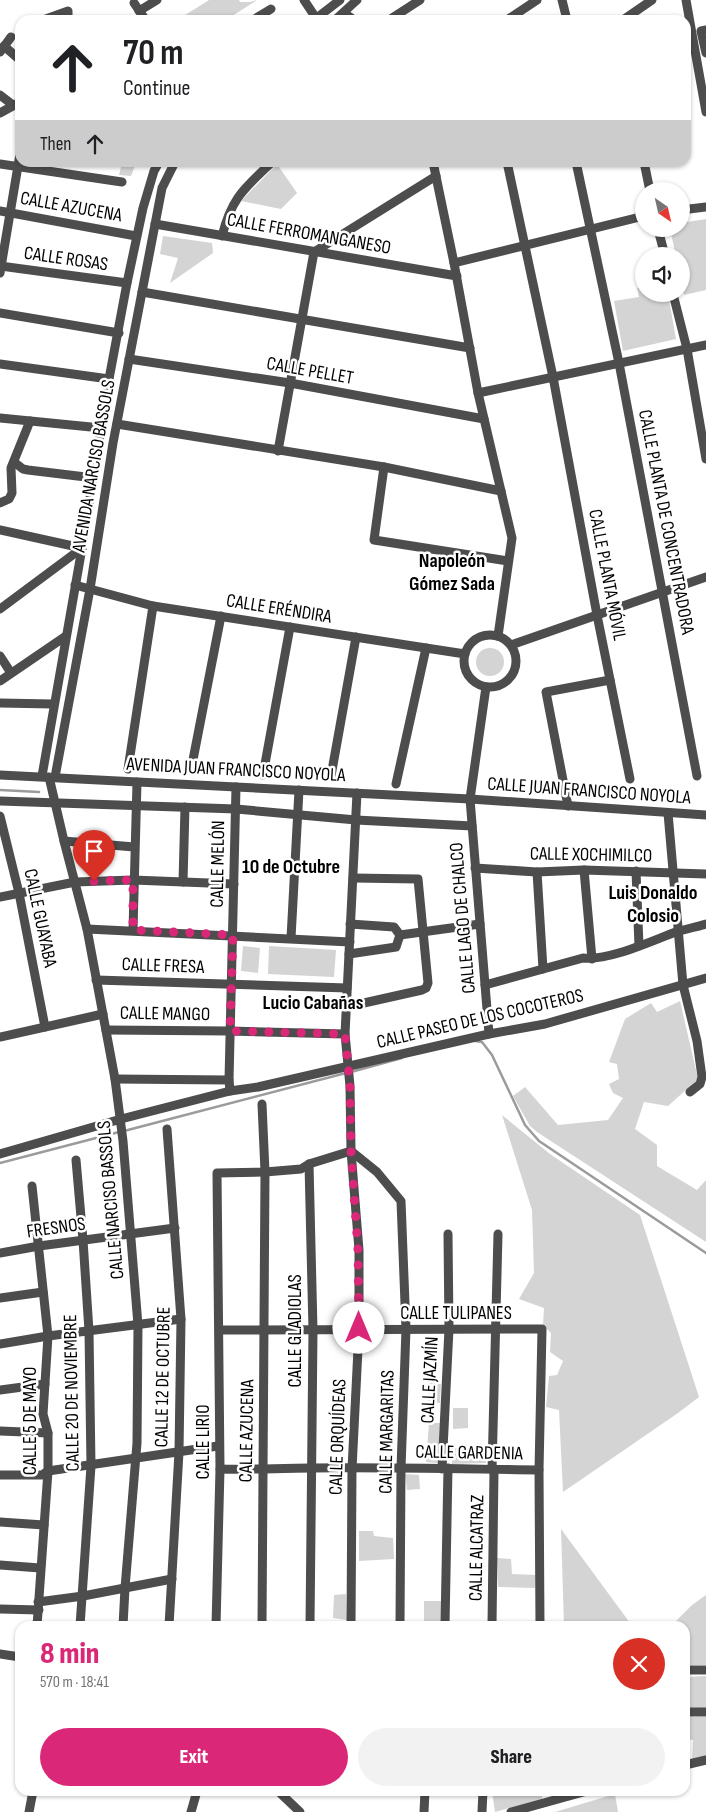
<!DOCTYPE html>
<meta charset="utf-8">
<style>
:root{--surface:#fff;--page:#f2f2f2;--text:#202124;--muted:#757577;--accent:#db2777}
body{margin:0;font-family:"Sofia Sans Condensed",sans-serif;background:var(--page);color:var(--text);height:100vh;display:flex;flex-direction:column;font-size:19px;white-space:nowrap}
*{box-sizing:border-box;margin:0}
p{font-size:16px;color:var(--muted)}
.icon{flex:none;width:28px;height:28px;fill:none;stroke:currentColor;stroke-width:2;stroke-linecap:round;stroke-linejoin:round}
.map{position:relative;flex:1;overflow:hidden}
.details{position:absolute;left:15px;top:1621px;width:675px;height:175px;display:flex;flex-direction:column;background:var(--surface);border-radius:15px;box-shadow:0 1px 4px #0004}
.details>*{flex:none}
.guide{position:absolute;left:15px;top:15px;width:676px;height:152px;border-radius:15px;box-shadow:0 1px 4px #0004;background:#fff;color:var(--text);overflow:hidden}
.needle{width:32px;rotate:146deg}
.controls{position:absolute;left:635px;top:182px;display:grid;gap:10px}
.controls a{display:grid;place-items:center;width:55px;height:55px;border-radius:50%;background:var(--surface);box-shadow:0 1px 4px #0004;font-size:25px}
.pin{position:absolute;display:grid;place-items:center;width:42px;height:42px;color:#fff;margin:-51px -21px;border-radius:50% 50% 50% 0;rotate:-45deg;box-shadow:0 0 5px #0007}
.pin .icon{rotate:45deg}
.me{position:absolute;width:55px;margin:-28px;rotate:0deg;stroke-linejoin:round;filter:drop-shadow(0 0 4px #0008)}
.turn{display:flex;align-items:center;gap:18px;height:105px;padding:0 25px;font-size:22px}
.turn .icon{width:65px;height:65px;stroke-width:2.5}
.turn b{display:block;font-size:35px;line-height:42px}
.then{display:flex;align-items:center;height:48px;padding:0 25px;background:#0003;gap:10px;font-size:19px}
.round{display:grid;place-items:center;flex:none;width:52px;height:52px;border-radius:26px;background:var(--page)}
.headline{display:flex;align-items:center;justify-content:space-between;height:85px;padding:0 25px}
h1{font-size:30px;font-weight:800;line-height:38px;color:var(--accent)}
.button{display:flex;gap:10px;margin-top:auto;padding:10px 25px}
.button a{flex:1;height:58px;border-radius:30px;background:var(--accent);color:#fff;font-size:20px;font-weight:800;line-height:58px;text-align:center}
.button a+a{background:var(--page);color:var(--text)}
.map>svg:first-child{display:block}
.green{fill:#d4d4d4}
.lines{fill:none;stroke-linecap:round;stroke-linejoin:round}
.stream{stroke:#9b9b9b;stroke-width:2.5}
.minor{stroke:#4d4d4d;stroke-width:9}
.route{stroke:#db2777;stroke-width:9;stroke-dasharray:0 16.2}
.labels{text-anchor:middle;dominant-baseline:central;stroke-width:5;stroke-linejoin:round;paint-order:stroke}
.street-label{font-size:19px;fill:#000;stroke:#fff}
.neighbourhood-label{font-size:20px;font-weight:bold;fill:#000;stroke:#fff}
</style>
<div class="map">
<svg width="706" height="1812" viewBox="0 0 706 1812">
<rect width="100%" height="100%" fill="#fff"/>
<g class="green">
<path d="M209,0H239L240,2H250L257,0L226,20H184L182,17Z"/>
<path d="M122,163H136L131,176L119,175Z"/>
<path d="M277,164L297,193L281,209L241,201Z"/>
<path d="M706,219V290L684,295L681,282V256H676L670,229H681V223Z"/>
<path d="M163,236L212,243L213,253L170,283L178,258L160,254Z"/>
<path d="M644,287V294H668L676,339L623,351L614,301L639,297L637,288Z"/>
<circle cx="490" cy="662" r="14"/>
<path d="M243,946L260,948L258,973L241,971Z"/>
<path d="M269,946L336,950L334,977L268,974Z"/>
<path d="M680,1001L698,1079L668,1106L644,1102L635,1129L657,1145V1166L697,1190L706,1180V1242L537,1132L530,1126L513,1096L525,1087L558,1125L608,1120L623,1098L613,1093L609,1084L619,1079L617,1064L609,1062L625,1019L651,1003L657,1012Z"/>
<path d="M502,1115L550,1154L640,1215L699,1397L678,1413L563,1492L559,1410L546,1407L549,1376L557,1375L563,1361L550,1352L551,1333L543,1325L544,1308L519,1299L534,1273L532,1210Z"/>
<path d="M429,1383L441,1384L440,1403L428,1402Z"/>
<path d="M453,1408H468V1428L453,1429Z"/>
<path d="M429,1423H440L438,1463L426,1462Z"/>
<path d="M487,1447L486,1463L452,1464V1448Z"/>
<path d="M405,1474L419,1475L420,1489L407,1490Z"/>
<path d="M561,1529L630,1623L672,1625L692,1605L706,1595V1665H685V1626H564Z"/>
<path d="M359,1531H373L374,1536L393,1538L394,1559L359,1561Z"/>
<path d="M497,1558L511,1559L512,1574L536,1575L535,1588L498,1587Z"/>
<path d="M346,1594L347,1620L333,1618L334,1595Z"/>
<rect x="424" y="1601" width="18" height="25"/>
<path d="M706,1676V1708H685V1677Z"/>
<path d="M685,1717H706V1757L692,1761L693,1740L685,1739Z"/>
<path d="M492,1791H542V1799L495,1812Z"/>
<path d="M615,1794L618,1812H555Z"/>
</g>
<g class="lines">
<g class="stream">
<path d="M0,790L39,792"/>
<path d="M475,1041L482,1042L492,1055L525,1125L539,1141L706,1253"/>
<path d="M351,1072L402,1058"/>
<path d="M124,1131L346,1073"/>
<path d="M0,1163L119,1132"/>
</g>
<g class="minor">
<path d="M304,0L316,18"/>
<path d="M562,0L567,20"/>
<path d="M686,0L706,112"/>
<path d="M134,3L145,19"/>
<path d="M139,11L157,0"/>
<path d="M344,13L354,20"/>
<path d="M43,20L68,11V20"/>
<path d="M253,20L271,9"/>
<path d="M314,20L340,0"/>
<path d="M335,20L357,0"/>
<path d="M389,20L420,0"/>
<path d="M507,20L537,0"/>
<path d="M623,20L652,0"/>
<path d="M706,30L701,31L706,53"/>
<path d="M4,46L20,60"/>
<path d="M0,52L11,37"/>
<path d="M0,95L13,105"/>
<path d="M0,113L20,102"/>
<path d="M433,162L454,263L478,393L512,538L498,636"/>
<path d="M507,162L553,377L597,615L630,779"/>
<path d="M576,162L619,363L697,776"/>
<path d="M644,162L650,191"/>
<path d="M0,164L122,182"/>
<path d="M681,210L706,207"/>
<path d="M0,211L136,236"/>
<path d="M155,224L457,276"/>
<path d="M658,229L665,256"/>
<path d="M222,236C232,197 244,189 272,162"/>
<path d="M454,263L644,216"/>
<path d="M0,266L127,283"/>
<path d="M0,273L20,154"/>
<path d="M142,292L470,348"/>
<path d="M673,294L687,349L706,459"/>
<path d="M0,313L119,333"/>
<path d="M129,359L290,383L484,419"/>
<path d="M0,364L109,379"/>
<path d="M478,393L706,345"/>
<path d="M0,418L101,428"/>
<path d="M117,424L384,467L501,491"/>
<path d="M278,451L314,252L436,176"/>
<path d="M14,462L23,469L28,470L94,478"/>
<path d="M384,467L374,540L508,561"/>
<path d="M0,503L9,499L12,493L11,468L30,421"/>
<path d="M0,530L82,548"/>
<path d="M75,585L153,606L465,654"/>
<path d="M0,609L82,548"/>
<circle cx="490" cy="661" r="26"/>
<path d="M511,645L706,577"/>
<path d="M0,656L11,673"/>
<path d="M0,681L66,636"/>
<path d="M486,687L470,799L489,1034"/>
<path d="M0,703L53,704"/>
<path d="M128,769L153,606"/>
<path d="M191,770L221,616"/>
<path d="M0,775L470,799L706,815"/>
<path d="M263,775L290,627"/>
<path d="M42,776L82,548L109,379L127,283L143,208L154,171L159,162"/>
<path d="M331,776L356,637"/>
<path d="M49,777L64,841L87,929L115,1079L123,1141L138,1325L137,1443L125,1588L123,1626"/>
<path d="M55,777L90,589L113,443L162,188L175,162"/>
<path d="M396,784L426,648"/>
<path d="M0,801L236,809L356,820L472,826"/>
<path d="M568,806L546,692L610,680"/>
<path d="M668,813L683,985L697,1041L702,1077L700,1084L690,1092"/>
<path d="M0,816L19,893L45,1027"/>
<path d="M64,841L134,847"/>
<path d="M475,868L537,872L584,870L706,874"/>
<path d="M584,870L592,959"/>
<path d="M636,871L639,946"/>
<path d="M537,872L543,969"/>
<path d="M183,882L185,807"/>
<path d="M0,897L75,882L133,880L234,884"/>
<path d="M350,924L394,927L400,935L480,924"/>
<path d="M87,929L350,942"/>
<path d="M133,930L137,782"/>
<path d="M291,938L299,790"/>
<path d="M349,954L396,947L400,935"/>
<path d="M96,980L347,988"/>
<path d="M485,985L583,958C609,961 651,941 676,932C686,929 696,927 706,924"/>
<path d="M346,1007L422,990L426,988L428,983L418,879L353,878"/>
<path d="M106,1030L230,1031L345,1034"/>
<path d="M0,1037L103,1014"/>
<path d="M115,1079L229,1080"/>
<path d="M230,1091L229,1080L236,787"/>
<path d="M167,1129L181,1319L179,1452L169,1626"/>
<path d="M351,1151L377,1172L401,1201L406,1329L401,1468L400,1626"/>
<path d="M0,1154L121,1119L230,1091L258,1087L489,1034L545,1024L706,978"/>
<path d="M76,1160L83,1240L89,1331L91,1466L80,1626"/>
<path d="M309,1164L313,1330L310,1626"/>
<path d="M32,1186L48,1336L43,1414L48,1433V1471L37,1626"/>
<path d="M0,1253L39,1246L175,1228"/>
<path d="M0,1298L43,1292"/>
<path d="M220,1330L542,1329L539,1470L540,1626"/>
<path d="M0,1344L48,1336L181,1319"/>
<path d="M0,1390L45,1384"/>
<path d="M0,1431L48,1433"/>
<path d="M220,1469C250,1470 280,1468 311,1468C387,1467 463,1469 539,1470"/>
<path d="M442,1469L449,1329L448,1234"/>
<path d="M492,1470L498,1234"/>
<path d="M0,1475H42L48,1471L218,1446"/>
<path d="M0,1522L44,1525"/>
<path d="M0,1565L40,1568"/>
<path d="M38,1602L83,1596L172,1579"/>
<path d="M0,1609L39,1610"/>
<path d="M216,1626L220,1469L217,1173L265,1172L301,1169L309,1164L351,1151"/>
<path d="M262,1626L265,1172L262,1104"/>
<path d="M351,1626L352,1469L359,1329V1250L351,1151L350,1086L345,1034L357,793"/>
<path d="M445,1626L448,1468"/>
<path d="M492,1626L494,1470"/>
<path d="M0,1654L20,1657"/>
<path d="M685,1670H706"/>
<path d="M685,1712H706"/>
<path d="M685,1765L706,1760"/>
<path d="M278,1791L300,1812"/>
<path d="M29,1812L33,1791"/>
<path d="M191,1812L197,1791"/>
<path d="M424,1812L425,1791"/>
<path d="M482,1812L483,1791"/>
<path d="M511,1812L587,1791"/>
</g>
</g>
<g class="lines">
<path class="route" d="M94,881L133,880V930L233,935L230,1031L345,1034L350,1086L351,1151L358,1250L359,1328"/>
</g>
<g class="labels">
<g class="street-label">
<text transform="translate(71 207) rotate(10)">CALLE AZUCENA</text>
<text transform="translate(309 234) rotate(10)">CALLE FERROMANGANESO</text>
<text transform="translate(66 259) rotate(8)">CALLE ROSAS</text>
<text transform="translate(310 371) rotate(10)">CALLE PELLET</text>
<text transform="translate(94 466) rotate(-80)">AVENIDA NARCISO BASSOLS</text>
<text transform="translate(666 522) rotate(79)">CALLE PLANTA DE CONCENTRADORA</text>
<text transform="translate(607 575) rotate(79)">CALLE PLANTA MÓVIL</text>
<text transform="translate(279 609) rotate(9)">CALLE ERÉNDIRA</text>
<text transform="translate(236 770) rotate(3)">AVENIDA JUAN FRANCISCO NOYOLA</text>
<text transform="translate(589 791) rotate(4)">CALLE JUAN FRANCISCO NOYOLA</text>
<text transform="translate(591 855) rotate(1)">CALLE XOCHIMILCO</text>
<text transform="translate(218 864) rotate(-89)">CALLE MELÓN</text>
<text transform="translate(40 918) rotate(78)">CALLE GUAYABA</text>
<text transform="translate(463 918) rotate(-95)">CALLE LAGO DE CHALCO</text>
<text transform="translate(163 966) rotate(2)">CALLE FRESA</text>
<text transform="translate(165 1014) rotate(1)">CALLE MANGO</text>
<text transform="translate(480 1019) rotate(-13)">CALLE PASEO DE LOS COCOTEROS</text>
<text transform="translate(111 1200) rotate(-95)">CALLE NARCISO BASSOLS</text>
<text transform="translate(56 1228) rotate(-8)">FRESNOS</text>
<text x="456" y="1313">CALLE TULIPANES</text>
<text transform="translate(295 1331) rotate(-90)">CALLE GLADIOLAS</text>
<text transform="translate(163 1377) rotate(-89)">CALLE 12 DE OCTUBRE</text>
<text transform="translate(430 1380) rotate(-87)">CALLE JAZMÍN</text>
<text transform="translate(72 1393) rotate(-91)">CALLE 20 DE NOVIEMBRE</text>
<text transform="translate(30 1421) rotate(-90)">CALLE 5 DE MAYO</text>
<text transform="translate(247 1431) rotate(-89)">CALLE AZUCENA</text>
<text transform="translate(387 1432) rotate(-89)">CALLE MARGARITAS</text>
<text transform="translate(338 1437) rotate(-88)">CALLE ORQUÍDEAS</text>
<text transform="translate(203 1442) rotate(-90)">CALLE LIRIO</text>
<text transform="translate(469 1453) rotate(1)">CALLE GARDENIA</text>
<text transform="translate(477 1548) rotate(-89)">CALLE ALCATRAZ</text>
</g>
<g class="neighbourhood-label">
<text x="452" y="561">Napoleón<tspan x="452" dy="23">Gómez Sada</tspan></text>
<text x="291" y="867">10 de Octubre</text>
<text x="653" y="893">Luis Donaldo<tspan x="653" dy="23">Colosio</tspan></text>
<text x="313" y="1003">Lucio Cabañas</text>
</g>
</g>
</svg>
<div class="controls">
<a><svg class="needle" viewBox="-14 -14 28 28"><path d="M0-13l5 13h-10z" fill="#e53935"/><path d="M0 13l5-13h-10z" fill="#757577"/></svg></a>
<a><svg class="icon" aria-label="sound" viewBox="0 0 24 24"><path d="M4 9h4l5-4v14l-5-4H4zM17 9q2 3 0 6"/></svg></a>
</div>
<div class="pin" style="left:94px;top:881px;background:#d93025"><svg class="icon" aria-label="arrive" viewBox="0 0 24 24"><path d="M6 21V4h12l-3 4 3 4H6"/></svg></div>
<svg class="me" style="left:359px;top:1328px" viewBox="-20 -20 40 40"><circle r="19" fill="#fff"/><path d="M0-13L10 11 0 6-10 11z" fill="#db2777"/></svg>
<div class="guide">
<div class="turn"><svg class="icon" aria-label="ahead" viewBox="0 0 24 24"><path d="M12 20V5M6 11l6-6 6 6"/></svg><div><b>70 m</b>Continue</div></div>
<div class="then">Then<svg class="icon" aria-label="ahead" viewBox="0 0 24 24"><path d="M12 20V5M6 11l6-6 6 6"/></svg></div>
</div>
<section class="details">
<div class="headline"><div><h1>8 min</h1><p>570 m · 18:41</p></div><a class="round" style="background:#d93025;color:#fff"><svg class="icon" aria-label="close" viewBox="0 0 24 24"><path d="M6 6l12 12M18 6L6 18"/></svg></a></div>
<div class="button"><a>Exit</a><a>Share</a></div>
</section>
</div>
